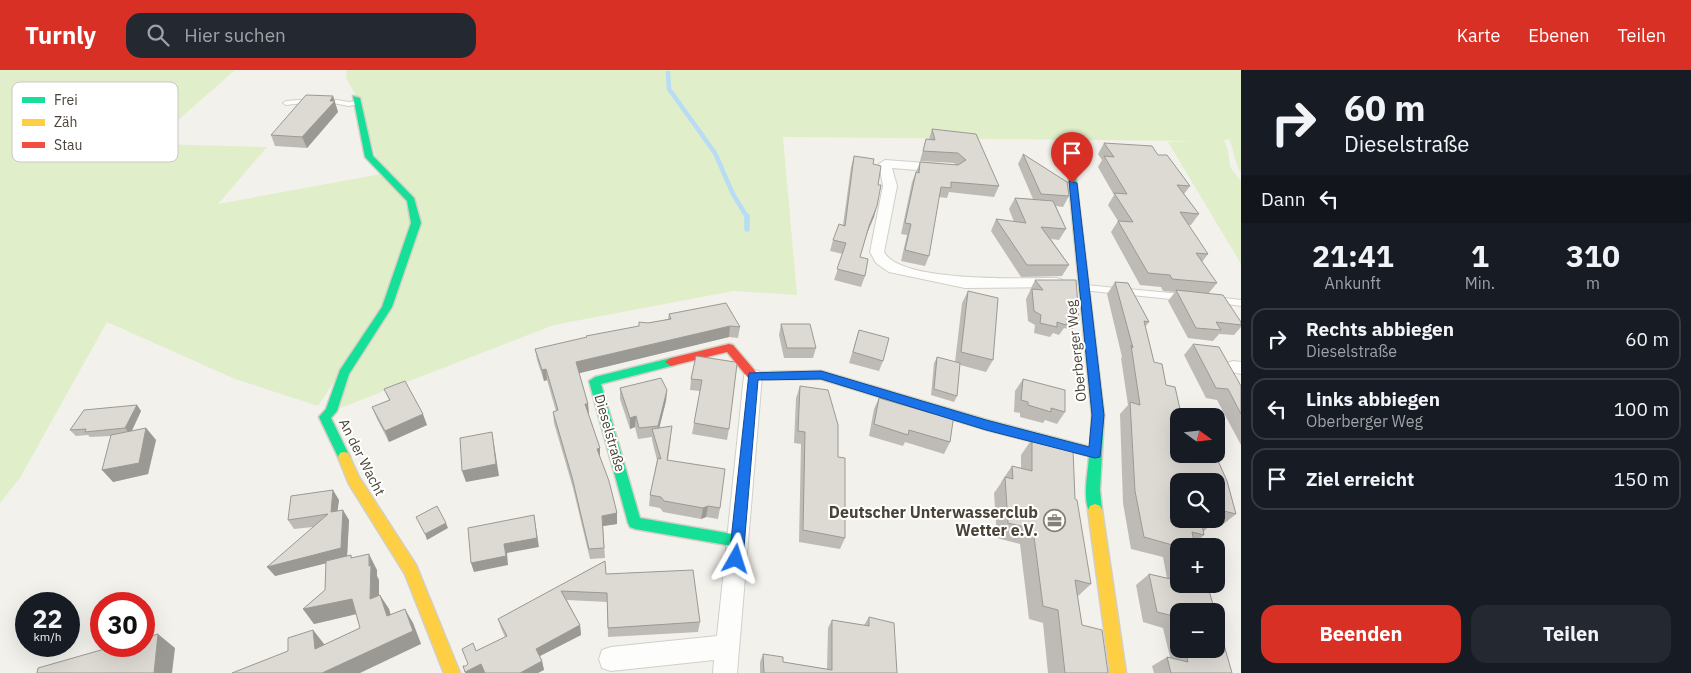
<!DOCTYPE html>
<html lang="de">
<meta charset="utf-8">
<style>
:root{--surface:#171b24;--page:#242831;--text:#f1f3f6;--muted:#9ea1a6;--line:#363941;--accent:#d93025}
body{margin:0;font-family:"IBM Plex Sans",sans-serif;background:var(--page);color:var(--text);height:100vh;display:flex;flex-direction:column;font-size:19px;white-space:nowrap}
*{box-sizing:border-box;margin:0}
p{font-size:16px;color:var(--muted)}
.icon{flex:none;width:28px;height:28px;fill:none;stroke:currentColor;stroke-width:2;stroke-linecap:round;stroke-linejoin:round}
.map{position:relative;flex:1;overflow:hidden}
.panel{display:flex;flex-direction:column;background:var(--surface);width:450px}
.panel>*{flex:none}
.top-card{background:#171b24;color:var(--text);overflow:hidden}
.needle{width:32px;rotate:105deg}
.tools{position:absolute;left:1170px;top:338px;display:grid;gap:10px}
.tools a{display:grid;place-items:center;width:55px;height:55px;border-radius:10px;background:var(--surface);box-shadow:0 5px 20px #0002;font-size:25px}
.speed{position:absolute;left:15px;top:522px;display:flex;gap:10px;font-size:25px;font-weight:700;text-align:center}
.speed>*{display:grid;place-content:center;width:65px;height:65px;border-radius:50%;background:var(--surface);box-shadow:0 5px 20px #0002;line-height:1}
.speed small{font-size:12px;font-weight:400}
.speed .limit{border:8px solid #d22;background:#fff;color:#111}
.pin{position:absolute;display:grid;place-items:center;width:42px;height:42px;color:#fff;margin:-51px -21px;border-radius:50% 50% 50% 0;rotate:-45deg;box-shadow:0 0 5px #0007}
.pin .icon{rotate:45deg}
.me{position:absolute;width:55px;margin:-28px;rotate:6deg;stroke-linejoin:round;filter:drop-shadow(0 0 4px #0008)}
.turn{display:flex;align-items:center;gap:18px;height:105px;padding:0 20px;font-size:22px}
.turn .icon{width:65px;height:65px;stroke-width:2.5}
.turn b{display:block;font-size:35px;line-height:42px}
.then{display:flex;align-items:center;height:48px;padding:0 20px;background:#0003;gap:10px;font-size:19px}
.eta{display:flex;justify-content:space-evenly;align-items:center;height:85px;text-align:center}
.eta b{font-size:30px;font-weight:700;line-height:35px}
.primary-button{display:flex;gap:10px;margin-top:auto;padding:10px 20px}
.primary-button a{flex:1;height:58px;border-radius:15px;background:var(--accent);color:#fff;font-size:20px;font-weight:700;line-height:58px;text-align:center}
.primary-button a+a{background:var(--page);color:var(--text)}
ul{padding:0;list-style:none}
li{display:flex;align-items:center;gap:15px;height:62px;margin:0 10px 8px;padding:0 10px;border:2px solid var(--line);border-radius:15px}
li div{flex:1}
li b{display:block;font-size:19px}
li em{font-style:normal}
header{display:flex;align-items:center;gap:30px;box-sizing:border-box;height:70px;padding:0 25px;background:var(--accent);color:#fff}
header strong{font-size:24px}
nav{display:flex;gap:28px;margin-inline-start:auto;font-size:18px}
.search{width:350px;height:45px;background:var(--page);display:flex;align-items:center;gap:12px;box-sizing:border-box;padding:0 18px;border-radius:15px;color:var(--muted);font-size:19px}
main{display:flex;flex:1;min-height:0}
.map>svg:first-child{display:block}
.green{fill:#e0efca}
.lines{fill:none;stroke-linecap:round;stroke-linejoin:round}
.stream-far1{stroke:#b8dcf4;stroke-width:4.5}
.stream{stroke:#b8dcf4;stroke-width:5.5}
.lane-casing{stroke:#d1cfc9;stroke-width:2}
.street-casing{stroke:#d1cfc9;stroke-width:2}
.fast-casing{stroke:#d3cfc2;stroke-width:3}
.slow-casing{stroke:#d3cfc2;stroke-width:3}
.jam-casing{stroke:#d3cfc2;stroke-width:3}
.lane{fill:#fdfdfc;fill-rule:evenodd}
.street{fill:#fdfdfc;fill-rule:evenodd}
.fast{fill:#16e098;fill-rule:evenodd}
.slow{fill:#ffcf43;fill-rule:evenodd}
.jam{fill:#f24e42;fill-rule:evenodd}
.wall{fill:#bebbb6;fill-rule:evenodd}
.shaded-wall{fill:#9b9994}
.building{fill:#dddad4;stroke:#9b9994}
.route{fill:#1a73e8;stroke:#114b97}
.labels{text-anchor:middle;dominant-baseline:central;stroke-width:4;stroke-linejoin:round;paint-order:stroke}
.street-label{font-size:14px;fill:#4b4336;stroke:#fff}
.near-poi-label{font-size:16px;font-weight:bold;fill:#4b4336;stroke:#fff;text-anchor:end}
.key{fill:#fff;stroke:#c9c7c3;stroke-width:1}
.key-label{font-size:14px;fill:#4b4336}
</style>
<header>
<strong>Turnly</strong>
<div class="search"><svg class="icon" aria-label="search" viewBox="0 0 24 24"><circle cx="10" cy="10" r="6"/><path d="M15 15l6 6"/></svg>Hier suchen</div>
<nav><a>Karte</a><a>Ebenen</a><a>Teilen</a></nav>
</header>
<main>
<div class="map">
<svg width="1241" height="603" viewBox="0 0 1241 603">
<rect width="100%" height="100%" fill="#f3f1ec"/>
<g class="green">
<path d="M0,0H235L151,74L267,77L218,134L381,104L407,131L413,153L384,236L318,336L235,309L107,252L20,408L0,433Z"/>
<path d="M347,0H1241V103C1235,95 1234,80 1229,69L1224,70L1228,80L1230,97L1241,111V194L1168,72L1193,71L783,67L797,225L733,221L554,255L330,342L418,154L379,96L357,27L346,8Z"/>
</g>
<g class="lines">
<path class="stream-far1" d="M668,3L669,19L715,83L733,124L747,147"/>
<path class="stream" d="M747,146V159"/>
<defs>
<g id="lane">
<path d="M324,28L349,32L359,31L362,33L349,36L322,31V29Z"/>
<path d="M311,29L314,31L313,32L286,35L283,33L286,31Z"/>
<path d="M1085,215L1181,224L1185,227L1181,230L1082,220L1081,218L1082,216Z"/>
<path d="M1217,227L1241,230V236L1214,232L1213,230L1214,228Z"/>
</g>
<g id="street">
<path d="M885,90L941,94L947,98L941,102L892,98L897,116L884,182C900,213 1023,208 1056,208L1061,209L1064,213L1061,217L965,218L889,202L876,193L870,182L883,116L879,94Z"/>
<path d="M1233,291L1241,292V304L1227,301L1224,297L1227,293Z"/>
<path d="M753,300L759,301L762,306L737,603H713L714,590L611,601L602,598L599,589L602,580L611,577L717,566L744,306L747,301Z"/>
</g>
<g id="fast">
<path d="M353,26L360,28L373,86L414,128L421,153L392,237L349,304L337,341L331,348L350,387L348,391L344,392L340,391L319,347L326,339L340,300L382,237L411,153L407,131L365,87Z"/>
<path d="M1065,73L1072,75L1104,345L1100,420L1102,440L1100,444L1095,446L1090,444C1082,428 1088,404 1089,386L987,360L821,309H767L765,306L767,303L771,302L821,301L987,350L1090,377L1092,345Z"/>
<path d="M671,288L677,292L675,295L601,314L640,448L738,465L743,467L745,471L743,475L738,477L635,459L630,457L628,453L589,311L595,307Z"/>
</g>
<g id="slow">
<path d="M344,382L348,383L359,407L416,495L460,603H444L405,504L349,414L338,387L340,383Z"/>
<path d="M1095,434L1100,436L1102,440L1126,603H1110L1088,440L1090,436Z"/>
</g>
<path id="jam" d="M729,274L733,275L756,302L775,303L777,306L775,309H749L727,282L671,296L665,292L671,288Z"/>
</defs>
<use href="#lane" class="lane-casing"/>
<use href="#street" class="street-casing"/>
<use href="#fast" class="fast-casing"/>
<use href="#slow" class="slow-casing"/>
<use href="#jam" class="jam-casing"/>
<use href="#lane" class="lane"/>
<use href="#street" class="street"/>
<use href="#fast" class="fast"/>
<use href="#slow" class="slow"/>
<use href="#jam" class="jam"/>
</g>
<g class="wall">
<path d="M333,26L338,42L307,78L275,76L271,65Z"/>
<path d="M932,59L999,116L994,127L949,122L947,128L939,127L929,186L925,196L901,191L907,165L901,164L912,112L920,92L956,95L954,93L920,91L926,69H929Z"/>
<path d="M1104,73L1158,85L1190,116L1184,124L1199,144L1191,155H1188L1208,184L1202,192L1217,213L1208,224L1241,252V257L1234,265L1219,264L1213,271L1188,268L1168,231L1175,222L1163,221L1161,217L1140,215L1111,162L1118,151L1108,135L1114,125L1098,97L1102,90L1098,84Z"/>
<path d="M1023,84L1069,126L1063,137L1056,136L1066,159L1059,170L1051,169L1069,195L1062,206L1021,207L991,161L996,149L1014,152L1009,139L1015,128L1033,129L1018,94Z"/>
<path d="M854,86L873,94L878,115L877,136L867,164L860,187L865,206L861,217L834,210L843,184L830,181L833,170L843,155L851,97Z"/>
<path d="M1035,210L1079,250L1072,260L1064,258L1059,265L1053,263L1050,267L1034,263L1035,255L1028,251L1026,229L1030,221V220Z"/>
<path d="M1115,212L1128,213L1149,252L1145,257L1154,292L1162,294L1166,315L1175,317L1180,339H1185V346H1179V384H1215L1227,411L1236,444L1221,456L1212,454L1204,461V465L1195,473V476H1179V514H1207L1215,541H1179V579H1216V547L1232,603H1154L1152,596L1167,587H1170L1163,558L1143,552L1136,515L1149,504L1167,508L1163,487L1131,479L1123,433L1120,344L1128,335L1121,288L1122,287L1107,224ZM1179,411H1216V449H1179Z"/>
<path d="M968,221L993,290L986,302L960,295L957,326L954,332L931,325L934,293L937,287L955,292L962,233Z"/>
<path d="M669,244L740,257L738,268L729,267L579,303L588,334L589,345L600,378V388L617,443V454L603,456L605,488L590,489L573,418L554,353L553,342L556,341L547,310L544,311L537,290L535,279L639,256L648,253L668,249Z"/>
<path d="M781,254L816,278L813,288H784L779,265Z"/>
<path d="M859,260L883,291L879,301L849,293Z"/>
<path d="M1193,274L1241,316V375L1217,330L1206,328L1184,285Z"/>
<path d="M696,286L729,359L727,370L692,364L700,321L690,320L691,309Z"/>
<path d="M1023,309L1065,342L1057,354L1045,350L1043,353L1020,347V343L1014,342L1015,321Z"/>
<path d="M800,316L838,387L845,468L840,479L799,472L801,374L794,373L796,328Z"/>
<path d="M620,318L667,320L666,331L659,358L671,367L668,390L720,438L718,449L706,447L701,449L663,442L660,438L649,436L650,425L657,390L652,370V367L638,369L635,357L630,359L620,329Z"/>
<path d="M384,319L427,355L389,372L377,349L372,337L389,330Z"/>
<path d="M879,328L932,343L934,338L950,372L944,384L905,372L903,376L869,366L874,339Z"/>
<path d="M137,335L141,341L132,361L146,358L156,370L148,404L113,412L111,366L90,367L88,365L76,366L70,360Z"/>
<path d="M1032,369L1075,429L1091,514L1077,527L1082,555L1108,603H1048L1043,553L1029,549L1020,474L997,468L994,423L1001,413V412L1012,396L1021,398V385Z"/>
<path d="M339,430L337,441L349,450L347,486L351,485L352,488L377,500V506L379,510V525L389,539L390,545L413,553L421,574L288,581L313,560L324,574V575L360,558L356,544L314,554L303,539L325,520L326,493L275,506L313,457L294,459L288,450Z"/>
<path d="M605,491L606,504L700,552L698,562L608,567L607,532L567,530L580,555L581,565L540,586L542,591L544,600L466,596L476,581L505,567L501,558L498,549Z"/>
<path d="M869,547L897,603H760V592L763,584L783,592L827,599L828,558L832,550L864,555Z"/>
</g>
<g class="shaded-wall">
<path d="M333,26L338,42L307,78L302,67Z"/>
<path d="M877,136L874,147L865,168L869,156Z"/>
<path d="M730,256L729,267L576,304V292Z"/>
<path d="M546,299L547,310L544,311L542,300Z"/>
<path d="M667,320L666,331L657,367L658,356Z"/>
<path d="M585,334H588L589,345Z"/>
<path d="M137,335L141,341L130,364L125,358Z"/>
<path d="M423,344L427,355L389,372L385,361Z"/>
<path d="M636,346L635,357L630,359V348Z"/>
<path d="M146,358L156,370L148,404L113,412L102,400Z"/>
<path d="M492,362L494,374L499,406L466,412L462,401Z"/>
<path d="M600,378V389L597,379Z"/>
<path d="M333,420L339,430L336,452L331,442Z"/>
<path d="M708,436L706,447L701,449L703,438Z"/>
<path d="M343,440L349,450L347,488L275,506L267,497Z"/>
<path d="M617,443V454L603,456L602,446Z"/>
<path d="M534,445L539,477L507,483L508,495L474,502L471,493L504,474Z"/>
<path d="M446,453L448,458L427,470L425,464Z"/>
<path d="M369,484L377,500V506L379,510V544L370,529Z"/>
<path d="M380,525L389,539L396,561L387,546Z"/>
<path d="M352,529L361,543L314,554L303,539Z"/>
<path d="M405,539L413,553L421,574L360,603H322Z"/>
<path d="M580,555L581,565L538,587L536,579Z"/>
<path d="M313,560L324,574L326,593L315,579Z"/>
<path d="M158,564L175,578L172,603H154Z"/>
<path d="M542,591L544,600L538,603H520Z"/>
<path d="M481,594L485,603H465V602Z"/>
</g>
<g class="building">
<path d="M306,25L333,26L330,31H335L302,67L271,65Z"/>
<path d="M932,59L976,64L999,116L951,112V118L941,117L929,186L905,180L911,154L905,153L916,102L919,103L920,92L958,95L966,90L958,83L923,81L926,69L935,70Z"/>
<path d="M1104,73L1152,76L1158,85H1167L1190,116L1177,115L1199,144L1180,142L1208,184L1196,183L1217,213L1172,209L1170,205L1148,203L1118,151L1133,152L1114,123L1127,124L1104,86L1114,87Z"/>
<path d="M1023,84L1067,112L1069,126L1041,124Z"/>
<path d="M854,86L874,89L873,94L881,96L878,115H881L877,136L869,156L860,187L868,189L865,206L837,199L846,173L833,170L839,154L845,156Z"/>
<path d="M1015,128L1053,131L1066,159L1041,157L1069,195H1027L996,149L1026,153Z"/>
<path d="M1035,210H1076L1079,250L1067,247L1066,255L1057,252V257L1040,253L1041,245L1034,241L1032,219L1043,220Z"/>
<path d="M1115,212L1128,213L1149,252L1144,251L1154,292L1162,294L1166,315L1175,317L1180,339H1185V346H1179V384H1215L1227,411L1236,444L1216,439V411H1179V449H1201L1204,465L1192,462L1195,476H1179V488L1176,476L1144,467L1135,421L1130,332L1140,335L1131,275L1133,278Z"/>
<path d="M1176,220L1223,225L1241,252V255L1216,252L1221,260L1196,258Z"/>
<path d="M968,221L998,228L993,290L961,282Z"/>
<path d="M726,233L740,257L730,256L576,292L588,334H585L600,378L597,379L609,411L617,443L602,446L604,478L589,479L572,407L553,342L558,340L546,299L542,300L535,279L587,267L586,266L639,256V252L648,253L671,249L669,244Z"/>
<path d="M781,254H810L816,278H787Z"/>
<path d="M859,260L889,268L883,291L853,282Z"/>
<path d="M1193,274L1219,277L1241,316V344L1228,319L1216,318Z"/>
<path d="M696,286L735,292L737,294L729,359L694,353L702,310L691,309Z"/>
<path d="M937,287L960,293L957,326L934,319Z"/>
<path d="M661,308L667,320L658,356L639,358L636,346L630,348L620,318Z"/>
<path d="M1023,309L1065,320V342L1051,338V342L1028,335V332L1021,330Z"/>
<path d="M405,311L423,344L385,361L372,337L390,330L384,319Z"/>
<path d="M800,316L828,320L838,355V387L845,388V468L803,460L805,362L798,361Z"/>
<path d="M879,328L934,344V338L954,344L950,372L909,360L908,365L874,354Z"/>
<path d="M137,335L125,358L85,362L86,359L70,360L84,340Z"/>
<path d="M672,356L667,390L725,399L720,438L708,436L703,438L664,431L661,427L650,425L658,388L661,389L652,359Z"/>
<path d="M146,358L139,393L102,400L111,365Z"/>
<path d="M492,362L496,394L462,401L460,368Z"/>
<path d="M1032,369L1073,380L1075,429L1077,430L1091,514L1075,510L1082,555L1102,560L1108,603H1065L1058,540L1043,536L1033,459L1008,453L1005,407L1013,409L1012,396L1032,401Z"/>
<path d="M333,420L331,442L343,440L341,478L267,497L328,444L288,450L291,426Z"/>
<path d="M437,436L446,453L425,464L416,447Z"/>
<path d="M534,445L537,468L504,474L506,486L471,493L468,458Z"/>
<path d="M1202,449H1214L1215,452Z"/>
<path d="M369,484V496L371,495L370,529L380,525L387,546L405,539L413,561L322,603H232L288,581V568L313,560L315,579L360,558L352,529L303,539L325,520L326,491L351,485V488Z"/>
<path d="M605,491L606,504L693,500L700,552L608,558L607,523L561,521L580,555L536,579L542,591L520,603H485L481,594L465,602L463,596H466L468,594L462,579L473,573L476,581L507,566L498,549Z"/>
<path d="M1149,504L1179,511V514H1207L1215,541H1179V552L1178,547L1157,542Z"/>
<path d="M869,547L894,553L897,603H764L763,584L783,587V592L832,600V550L869,556Z"/>
<path d="M1216,547L1232,603H1171L1167,587L1188,592L1185,579H1216Z"/>
<path d="M158,564L154,603H37L38,598L115,576H144V568Z"/>
</g>
<path class="route" d="M1069,111L1077,113L1104,345L1100,387L1095,388L986,360L821,309L758,310L743,489L741,493L736,495L731,493L729,489L749,303L821,301L986,350L1089,377L1092,345Z"/>
<defs>
<symbol id="office-ring" viewBox="-11 -11 22 22"><circle r="9.5" fill="#fff" stroke="#868076" stroke-width="1.5"/><path d="M-6-3h4V-5.5h4V-3h4V5H-6ZM-1-4.5V-3h2v-1.5ZM-6 0V1H6V0Z" fill="#868076"/></symbol>
</defs>
<g fill-rule="evenodd">
<use href="#office-ring" x="1042" y="438" width="25" height="25"/>
</g>
<g class="labels">
<g class="street-label">
<text transform="translate(1076 281) rotate(-96)">Oberberger Weg</text>
<text transform="translate(610 363) rotate(74)">Dieselstraße</text>
<text transform="translate(362 387) rotate(63)">An der Wacht</text>
</g>
<g class="near-poi-label">
<text x="1038" y="442">Deutscher Unterwasserclub<tspan x="1038" dy="18">Wetter e.V.</tspan></text>
</g>
</g>
<rect x="12" y="12" width="166" height="80" rx="8" class="key"/>
<rect x="22" y="27" width="23" height="6" fill="#16e098"/>
<rect x="22" y="49" width="23" height="7" fill="#ffcf43"/>
<rect x="22" y="72" width="23" height="6" fill="#f24e42"/>
<g class="key-label">
<text x="54" y="35">Frei</text>
<text x="54" y="57">Zäh</text>
<text x="54" y="80">Stau</text>
</g>
</svg>
<div class="tools">
<a><svg class="needle" viewBox="-14 -14 28 28"><path d="M0-13l5 13h-10z" fill="#e53935"/><path d="M0 13l5-13h-10z" fill="#9ea1a6"/></svg></a>
<a><svg class="icon" aria-label="search" viewBox="0 0 24 24"><circle cx="10" cy="10" r="6"/><path d="M15 15l6 6"/></svg></a>
<a>+</a>
<a>−</a>
</div>
<div class="speed"><div>22<small>km/h</small></div><div class="limit">30</div></div>
<div class="pin" style="left:1072px;top:113px;background:#d93025"><svg class="icon" aria-label="arrive" viewBox="0 0 24 24"><path d="M6 21V4h12l-3 4 3 4H6"/></svg></div>
<svg class="me" style="left:736px;top:489px" viewBox="-20 -20 40 40"><path d="M0-17L14 15 0 8-14 15z" fill="#1a73e8" stroke="#fff" stroke-width="4"/></svg>
</div>
<section class="panel">
<div class="top-card">
<div class="turn"><svg class="icon" aria-label="right" viewBox="0 0 24 24"><path d="M7 20v-9h11M14 6l5 5-5 5"/></svg><div><b>60 m</b>Dieselstraße</div></div>
<div class="then">Dann<svg class="icon" aria-label="left" viewBox="0 0 24 24"><path d="M17 20v-9H6M10 6l-5 5 5 5"/></svg></div>
</div>
<div class="eta">
<div><b>21:41</b><p>Ankunft</p></div>
<div><b>1</b><p>Min.</p></div>
<div><b>310</b><p>m</p></div>
</div>
<ul>
<li><svg class="icon" aria-label="right" viewBox="0 0 24 24"><path d="M7 20v-9h11M14 6l5 5-5 5"/></svg><div><b>Rechts abbiegen</b><p>Dieselstraße</p></div><em>60 m</em></li>
<li><svg class="icon" aria-label="left" viewBox="0 0 24 24"><path d="M17 20v-9H6M10 6l-5 5 5 5"/></svg><div><b>Links abbiegen</b><p>Oberberger Weg</p></div><em>100 m</em></li>
<li><svg class="icon" aria-label="arrive" viewBox="0 0 24 24"><path d="M6 21V4h12l-3 4 3 4H6"/></svg><div><b>Ziel erreicht</b></div><em>150 m</em></li>
</ul>
<div class="primary-button"><a>Beenden</a><a>Teilen</a></div>
</section>
</main>
